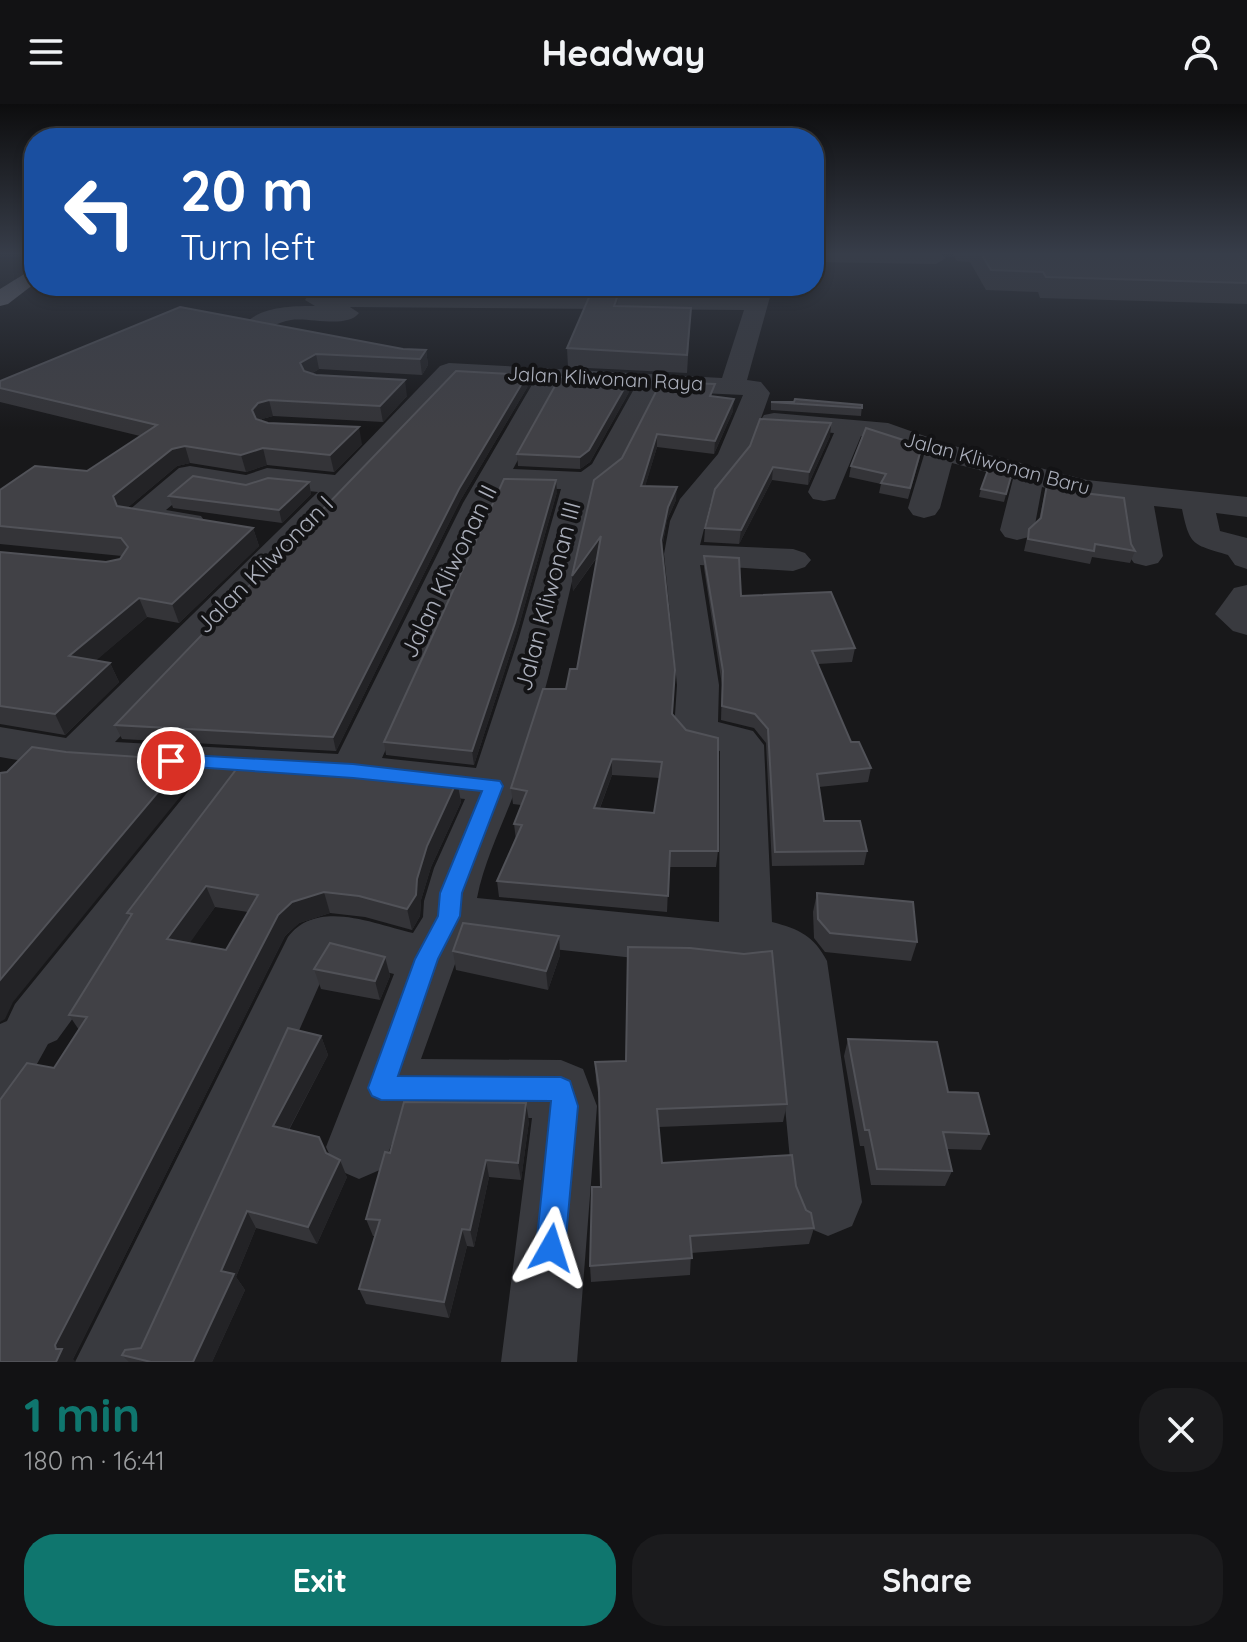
<!DOCTYPE html>
<meta charset="utf-8">
<style>
:root{--surface:#121214;--page:#1b1b1d;--text:#f1f3f6;--muted:#9c9ea0;--line:#313234;--accent:#0f766e}
body{margin:0;font-family:Quicksand,sans-serif;background:var(--page);color:var(--text);height:100vh;display:flex;flex-direction:column;font-size:30px;white-space:nowrap}
*{box-sizing:border-box;margin:0}
p{font-size:26px;color:var(--muted)}
.icon{flex:none;width:44px;height:44px;fill:none;stroke:currentColor;stroke-width:2;stroke-linecap:round;stroke-linejoin:round}
.map{position:relative;height:1258px;overflow:hidden}
.sheet{display:flex;flex-direction:column;background:var(--surface);flex:1}
.sheet>*{flex:none}
.hud{position:absolute;left:24px;top:24px;width:800px;height:168px;border-radius:32px;box-shadow:0 4px 12px #0003,0 0 0 2px var(--line);background:#1a4fa0;color:#fff;overflow:hidden}
.pin{position:absolute;display:grid;place-items:center;width:68px;height:68px;color:#fff;margin:-34px;border:4px solid #fff;border-radius:50%;box-shadow:0 2px 8px #0007}
.me{position:absolute;width:88px;margin:-44px;rotate:6deg;stroke-linejoin:round;filter:drop-shadow(0 0 6px #0008)}
.turn{display:flex;align-items:center;gap:28px;height:168px;padding:0 24px;font-size:36px}
.turn .icon{width:104px;height:104px;stroke-width:2.5}
.turn b{display:block;font-size:56px;line-height:68px}
.round{display:grid;place-items:center;flex:none;width:84px;height:84px;border-radius:32px;background:var(--page)}
.summary{display:flex;align-items:center;justify-content:space-between;height:136px;padding:0 24px}
h1{font-size:48px;font-weight:700;line-height:60px;color:var(--accent)}
.cta{display:flex;gap:16px;margin-top:auto;padding:16px 24px}
.cta a{flex:1;height:92px;border-radius:32px;background:var(--accent);color:#fff;font-size:32px;font-weight:700;line-height:92px;text-align:center}
.cta a+a{background:var(--page);color:var(--text)}
header{display:flex;justify-content:space-between;align-items:center;height:104px;padding:0 24px;background:var(--surface);font-size:36px;font-weight:700}
.map>svg:first-child{display:block}
.lines{fill:none;stroke-linecap:round;stroke-linejoin:round}
.minor{fill:#393a3f;fill-rule:evenodd}
.highway{fill:#656770;fill-rule:evenodd}
.wall{fill:#343438;fill-rule:evenodd}
.shaded-wall{fill:#232326}
.building{fill:#414146;stroke:#515258;stroke-width:2;fill-rule:evenodd}
.route{fill:#1a73e8;stroke:#114b97;stroke-width:2}
.labels{text-anchor:middle;dominant-baseline:central;stroke-width:8;stroke-linejoin:round;paint-order:stroke}
.far-street-label{font-size:20px;fill:#aaaeba;stroke:#131315}
.street-label{font-size:24px;fill:#aaaeba;stroke:#131315}
</style>
<header><svg class="icon" aria-label="menu" viewBox="0 0 24 24"><path d="M4 6h16M4 12h16M4 18h16"/></svg>Headway<svg class="icon" aria-label="person" viewBox="0 0 24 24"><circle cx="12" cy="8" r="4"/><path d="M4 21q1-7 8-7t8 7"/></svg></header>
<div class="map">
<svg width="1247" height="1258" viewBox="0 0 1247 1258">
<rect width="100%" height="100%" fill="#18181a"/>
<g class="lines">
<g class="minor">
<path d="M814,148H937L946,154L936,160L814,158Z"/>
<path d="M751,182H773L747,276L761,278L770,289L760,317L764,311L774,309L888,319L950,341L1087,376L1247,393V413L1216,409L1220,427L1247,434V465L1235,461L1228,451C1193,440 1190,443 1182,405L1154,402L1163,452L1158,459L1146,462L1134,459L1129,452L1121,398L1086,394L1042,383L1034,426L1029,433L1017,436L1005,433L1000,426L1013,375L952,359L940,404L935,411L924,414L913,411L908,404L924,351L882,336L861,332L835,395L824,397L813,395L808,388L834,329L764,323L760,317L747,353L711,397L700,441L793,445L805,449L811,456L805,463L793,467L700,461L719,581L718,618L753,627L764,641L772,818C799,825 814,832 827,857L862,1098L852,1122L828,1132L804,1122L794,1098L772,865L769,862L742,866L464,835L421,955L561,956L583,965L597,1002L577,1258H501L532,1014L402,1013L382,1065L359,1075L336,1065L326,1043L394,870L335,855L321,877L152,1258H75L288,833C317,794 374,820 413,829L423,813L424,797L434,764L465,695L353,683L247,676L57,936L48,940L22,987L0,995V920L7,917L15,900L199,674L76,666L0,653V623L66,634L318,388L271,383L250,390L196,381L166,406L201,412L206,419L201,426L189,429L126,419L122,412L179,364L190,362L246,371L267,364L335,371L440,262L449,259L722,274L744,206L350,203L359,209C347,225 309,213 291,216C275,218 264,230 248,226L244,221C260,202 293,202 315,202L305,196L308,191L748,193ZM456,275L533,279L463,399L338,650L115,638L387,352ZM559,281L634,285L592,360L581,368L513,365ZM659,287L743,291L718,350L680,395L670,417L664,450L677,581L674,626L686,639L720,647L719,818L477,794C485,753 505,717 518,678C548,583 571,486 592,388L619,366ZM503,384L561,385L519,533L476,664L382,654Z"/>
<path d="M1247,481V531L1233,527L1215,510L1234,484Z"/>
</g>
<path class="highway" d="M34,164V180L8,200L0,202V185Z"/>
</g>
<g class="wall">
<path d="M950,148H1236L1247,158V200L1040,194L1038,188L986,186L970,158L957,157L952,149Z"/>
<path d="M1239,148H1247V157Z"/>
<path d="M618,191V202L691,204L687,269L568,263L567,244Z"/>
<path d="M180,203L403,245L426,246L428,261L422,271L319,265L311,270L407,292L383,318L273,312L262,315L261,317L362,340L334,368L267,361L246,368L190,359L177,362L127,404L253,424L259,442L179,519L147,513L96,556L110,559L119,578L65,631L0,620V448L106,458L120,455L122,452L0,440V386L87,367L140,332L0,298V277Z"/>
<path d="M528,282L460,397L336,647L122,635L115,621Z"/>
<path d="M629,288L590,358L580,365L518,362L517,350Z"/>
<path d="M714,293L733,307L714,350L657,343L645,382L676,396L667,416L662,444L672,611L718,747L716,763H669L667,808L499,793L497,777L516,736L514,720L521,701L513,700L511,684L577,565L598,452L573,487L572,472L622,354ZM612,671L660,674L654,709L600,704Z"/>
<path d="M771,298L862,301L861,312L771,306Z"/>
<path d="M831,319L830,332L808,381L772,376L739,440L704,438L705,424L715,385Z"/>
<path d="M920,353L908,395L879,389L881,380L849,373L851,362Z"/>
<path d="M1012,369L1004,398L979,393L981,385Z"/>
<path d="M1048,375L1084,389L1131,440L1135,447L1130,459L1092,453L1090,460L1024,447L1029,425L1039,416Z"/>
<path d="M309,378L311,390L282,419L173,404L169,392L246,381Z"/>
<path d="M557,388L516,532L474,661L386,651L384,638Z"/>
<path d="M704,452L741,492L855,544L852,558L818,560L851,638L871,664L868,678L819,683L824,717L867,747L864,761L772,762L766,639L754,624L721,616L722,581L704,464Z"/>
<path d="M457,677L461,698L431,763L421,796L420,812L412,826L365,813L330,809L299,819L285,832L73,1255L0,1258L54,964L79,926L69,911L130,814L127,809ZM215,803L248,808L226,846L189,839Z"/>
<path d="M817,789L917,838L911,857L825,848L814,834L813,808Z"/>
<path d="M559,832L560,851L548,886L456,866L453,847Z"/>
<path d="M385,853L390,872L380,896L321,885L314,865Z"/>
<path d="M321,932L328,951L289,1026L326,1049L347,1073L317,1140L256,1124L236,1173L245,1186L212,1258H129L122,1251L141,1244Z"/>
<path d="M848,935L948,988L989,1030L981,1046L946,1045L952,1067L945,1082L871,1081L864,1042H860L844,952Z"/>
<path d="M595,958L787,1000L783,1018L659,1023L662,1059L796,1082L814,1124L809,1140L691,1149L690,1171L591,1178L590,1162L601,1083L600,1000L596,977Z"/>
<path d="M529,1017L521,1076L489,1073L474,1143L467,1142L449,1214L366,1200L359,1185L375,1132H373L366,1115L390,1049Z"/>
</g>
<g class="shaded-wall">
<path d="M426,246L428,261L422,271L420,255Z"/>
<path d="M316,250L319,265L304,274L300,259Z"/>
<path d="M527,271L528,282L460,397L336,647L333,633L459,385Z"/>
<path d="M405,276L407,292L383,318L380,302Z"/>
<path d="M629,276V288L590,358L580,365V353Z"/>
<path d="M734,295L733,307L714,350L715,337Z"/>
<path d="M269,296L273,312L262,315L256,322L252,306L258,299Z"/>
<path d="M831,319L830,332L808,381L809,368Z"/>
<path d="M359,323L362,340L334,368L330,351Z"/>
<path d="M657,330V343L641,396V382Z"/>
<path d="M185,342L190,359L177,362L120,410L123,420L113,392L172,345Z"/>
<path d="M263,344L267,361L246,368L241,351Z"/>
<path d="M773,363L772,376L739,440L741,426Z"/>
<path d="M556,376L557,388L516,532L474,661L472,647Z"/>
<path d="M309,378L311,390L282,419L279,406Z"/>
<path d="M677,383L676,396L667,416L661,450V436L668,403Z"/>
<path d="M253,424L259,442L179,519L172,500Z"/>
<path d="M601,432V447L573,487L572,472Z"/>
<path d="M139,494L147,513L78,572L69,552Z"/>
<path d="M110,559L119,578L65,631L55,610Z"/>
<path d="M612,655V671L594,719V704Z"/>
<path d="M185,656L193,677L13,898L5,915L0,918V876Z"/>
<path d="M457,677L461,698L431,763L421,796L420,812L412,826L407,805L427,742Z"/>
<path d="M206,782L215,803L178,856L167,835Z"/>
<path d="M324,788L330,809L299,819L285,832L73,1255L76,1258H56L55,1241L278,811L292,798Z"/>
<path d="M559,832L560,851L548,886L546,867Z"/>
<path d="M385,853L390,872L380,896L375,877Z"/>
<path d="M321,932L328,951L281,1040L273,1022Z"/>
<path d="M526,999L529,1017L521,1076L518,1059Z"/>
<path d="M340,1056L347,1073L317,1140L308,1123Z"/>
<path d="M486,1056L489,1073L474,1143L470,1126Z"/>
<path d="M247,1107L256,1124L236,1173L245,1186L212,1258H193L221,1167Z"/>
<path d="M462,1125L467,1142L449,1214L444,1198Z"/>
</g>
<g class="building">
<path d="M980,148H1236L1247,158V179L1046,173L1043,168L991,166Z"/>
<path d="M590,191H618L614,202L691,204L687,251L567,244Z"/>
<path d="M180,203L403,245L426,246L420,255L316,250L300,259L304,267L316,271L405,276L380,302L269,296L258,299L252,306L256,315L268,319L359,323L330,351L263,344L241,351L185,342L172,345L113,392L117,402L253,424L172,500L139,494L69,552L110,559L55,610L0,602V448L106,458L120,455L128,443L121,434L0,422V386L35,362L87,367L157,321L0,284V277Z"/>
<path d="M456,267L527,271L459,385L333,633L115,621Z"/>
<path d="M560,273L629,276L589,346L580,353L517,350Z"/>
<path d="M661,278L715,280L710,292L734,295L715,337L657,330L641,382L677,383L668,403L661,436L675,566L672,610L686,626L718,634V747H670L668,792L497,777L522,721L514,720L527,687L511,684L543,585H566L570,565H577L601,432L572,472L594,376L622,354ZM612,655L662,658L654,709L594,704Z"/>
<path d="M795,295L862,301V304L771,298H794Z"/>
<path d="M760,315L831,319L809,368L773,363L741,426L705,424L715,385L750,342Z"/>
<path d="M866,324L922,342L910,384L881,379L886,370L851,362Z"/>
<path d="M989,363L1012,369L1006,390L981,385Z"/>
<path d="M193,372L246,381L268,374L309,378L279,406L169,392Z"/>
<path d="M504,375L556,376L515,519L472,647L384,638Z"/>
<path d="M1048,375L1084,384V389L1124,394L1131,440L1135,447L1095,440L1094,447L1028,435L1029,425L1041,414Z"/>
<path d="M704,452L739,454L741,492L831,488L855,544L812,547L851,638H859L871,664L817,670L824,717H860L867,747L775,748L768,625L755,610L722,602L723,567Z"/>
<path d="M32,643L66,648L185,656L0,876V669L7,668Z"/>
<path d="M241,659L457,677L427,742L417,775L416,791L407,805L359,792L324,788L292,798L278,811L55,1241L56,1245H62L56,1258H0V996L27,959L54,964L87,913L69,911L132,810L127,809ZM206,782L258,791L226,846L167,835Z"/>
<path d="M817,789L913,798L917,838L830,829L818,815Z"/>
<path d="M463,819L559,832L546,867L453,847Z"/>
<path d="M330,839L385,853L375,877L314,865Z"/>
<path d="M628,843L690,844L744,850L772,847L787,1000L657,1005L662,1059L792,1051L796,1082L806,1106L811,1109L814,1124L690,1132L692,1154L590,1162L592,1083H601L599,984L595,958L626,957Z"/>
<path d="M288,924L321,932L273,1022L319,1033L326,1049L340,1056L308,1123L247,1107L221,1167L234,1170L193,1258H151L122,1251L125,1246L141,1244Z"/>
<path d="M848,935L937,938L948,988L978,989L989,1030L943,1028L952,1067L877,1065L869,1026H865Z"/>
<path d="M404,998L526,999L518,1059L486,1056L470,1126L462,1125L444,1198L359,1185L380,1116L366,1115L385,1048L390,1049Z"/>
</g>
<linearGradient id="sky" x2="0" y2="1"><stop stop-color="#0d0d0e"/><stop offset="0.46" stop-color="#373d49"/><stop offset="1" stop-color="#373d49" stop-opacity="0"/></linearGradient>
<rect width="1247" height="325" fill="url(#sky)"/>
<path class="route" d="M171,650L353,660L500,677L503,682L462,789L460,812L438,855L398,972L561,973L570,977L578,1002L565,1144L561,1155L551,1159L540,1155L536,1144L551,997L381,996L372,992L368,984L415,855L438,812L440,789L482,687L353,674L164,661L161,657L164,652Z"/>
<g class="labels">
<g class="far-street-label">
<text transform="translate(605 274) rotate(3)">Jalan Kliwonan Raya</text>
<text transform="translate(997 359) rotate(15)">Jalan Kliwonan Baru</text>
</g>
<g class="street-label">
<text transform="translate(264 460) rotate(-45)">Jalan Kliwonan I</text>
<text transform="translate(448 467) rotate(-64)">Jalan Kliwonan II</text>
<text transform="translate(547 492) rotate(-75)">Jalan Kliwonan III</text>
</g>
</g>
</svg>
<div class="pin" style="left:171px;top:657px;background:#d93025"><svg class="icon" aria-label="arrive" viewBox="0 0 24 24"><path d="M6 21V4h12l-3 4 3 4H6"/></svg></div>
<svg class="me" style="left:551px;top:1144px" viewBox="-20 -20 40 40"><path d="M0-17L14 15 0 8-14 15z" fill="#1a73e8" stroke="#fff" stroke-width="4"/></svg>
<div class="hud">
<div class="turn"><svg class="icon" aria-label="left" viewBox="0 0 24 24"><path d="M17 20v-9H6M10 6l-5 5 5 5"/></svg><div><b>20 m</b>Turn left</div></div>
</div>
</div>
<section class="sheet">
<div class="summary"><div><h1>1 min</h1><p>180 m · 16:41</p></div><a class="round"><svg class="icon" aria-label="close" viewBox="0 0 24 24"><path d="M6 6l12 12M18 6L6 18"/></svg></a></div>
<div class="cta"><a>Exit</a><a>Share</a></div>
</section>
